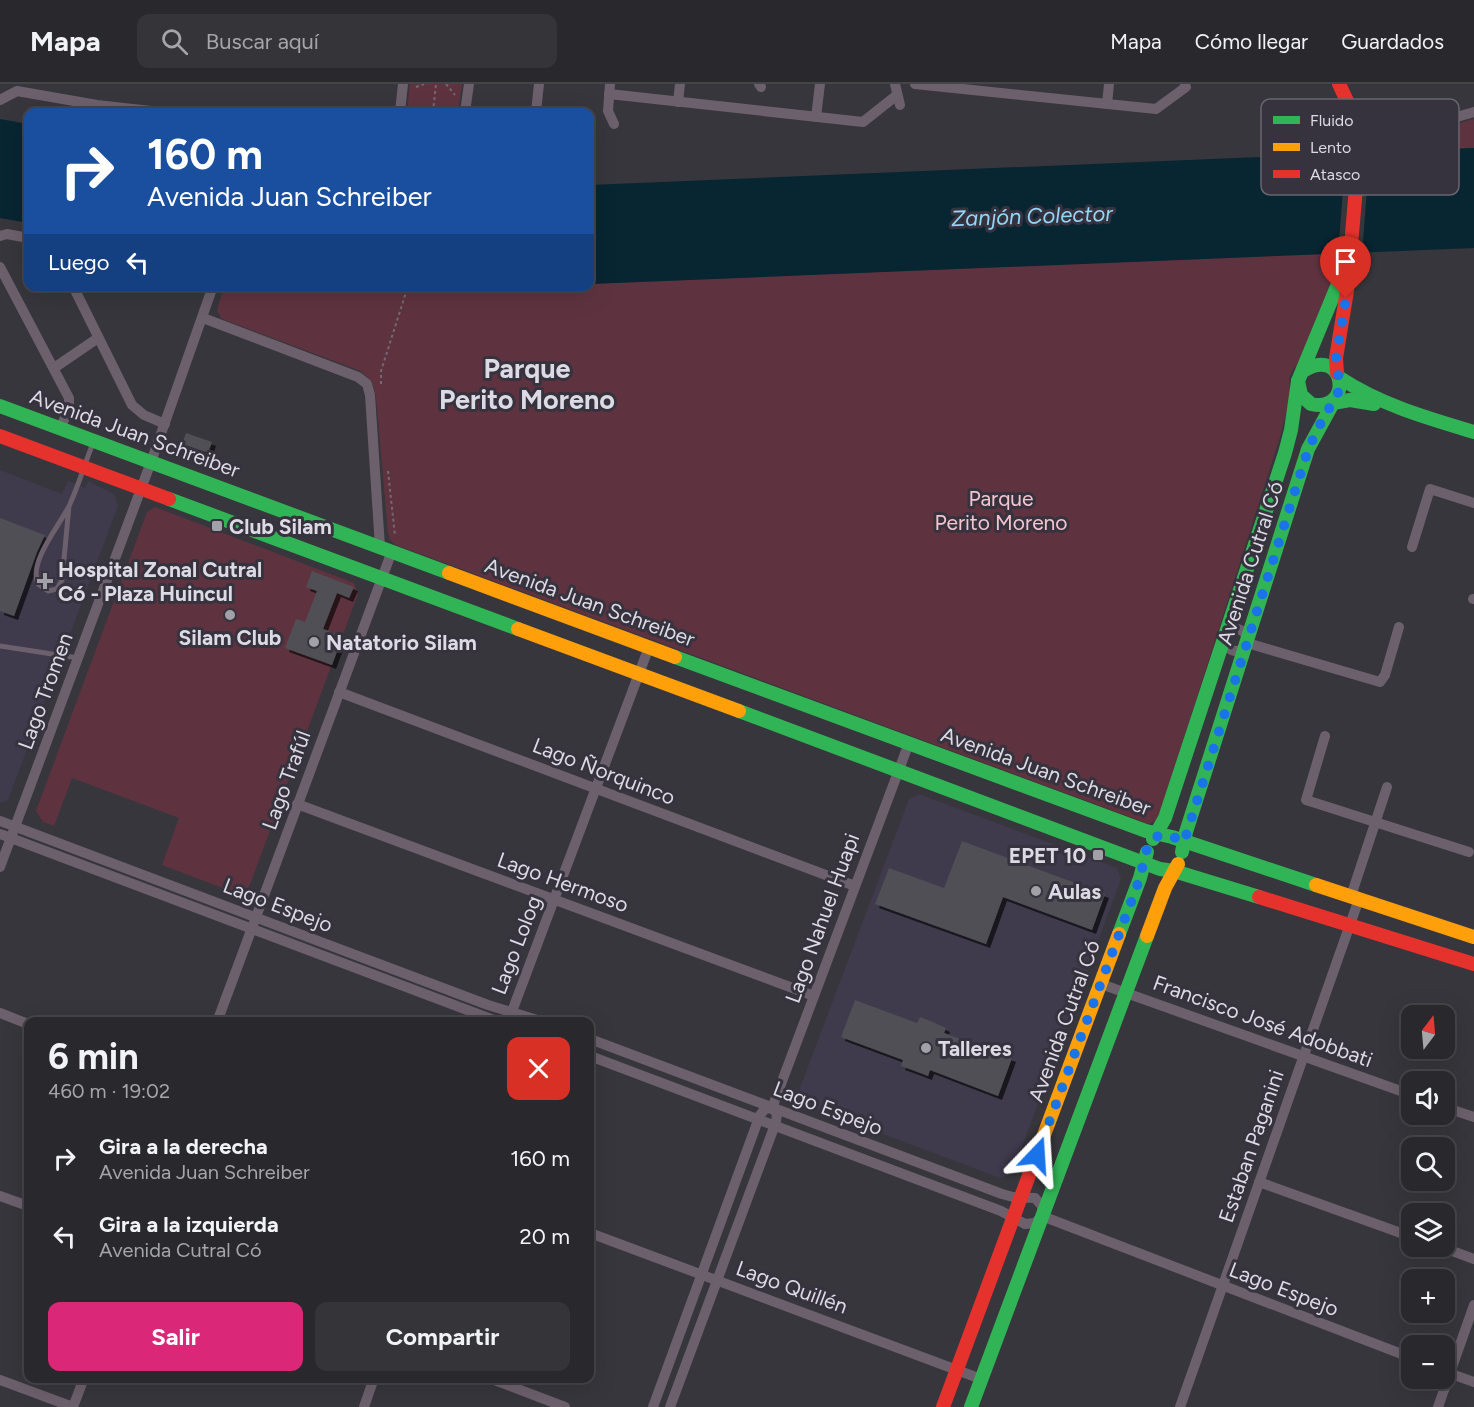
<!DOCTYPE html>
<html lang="es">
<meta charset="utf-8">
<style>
:root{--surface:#29282d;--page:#353439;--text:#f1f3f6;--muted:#a5a6aa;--line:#454449;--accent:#db2777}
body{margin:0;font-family:Figtree,sans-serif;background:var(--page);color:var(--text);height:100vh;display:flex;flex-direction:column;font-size:22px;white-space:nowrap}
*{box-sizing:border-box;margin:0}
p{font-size:20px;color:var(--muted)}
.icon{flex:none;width:33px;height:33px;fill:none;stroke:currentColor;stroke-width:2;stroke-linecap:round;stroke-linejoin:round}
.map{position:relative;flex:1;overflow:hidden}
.side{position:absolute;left:24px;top:933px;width:570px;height:366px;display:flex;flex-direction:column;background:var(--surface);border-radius:12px;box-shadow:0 6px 24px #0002,0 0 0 2px var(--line)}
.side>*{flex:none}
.guide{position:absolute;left:24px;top:24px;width:570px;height:183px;border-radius:12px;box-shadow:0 6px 24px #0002,0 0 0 2px var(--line);background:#1a4fa0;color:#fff;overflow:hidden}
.needle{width:39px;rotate:16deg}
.controls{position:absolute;left:1401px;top:921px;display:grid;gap:12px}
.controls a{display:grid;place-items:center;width:54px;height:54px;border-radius:12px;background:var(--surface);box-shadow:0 6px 24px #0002,0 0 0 2px var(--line);font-size:30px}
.pin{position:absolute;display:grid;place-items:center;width:51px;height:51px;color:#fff;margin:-62px -26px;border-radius:50% 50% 50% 0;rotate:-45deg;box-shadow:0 0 6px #0007}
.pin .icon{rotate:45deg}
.me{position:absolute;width:66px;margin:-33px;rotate:20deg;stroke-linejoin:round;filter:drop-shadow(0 0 4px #0008)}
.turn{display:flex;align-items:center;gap:21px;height:126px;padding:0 24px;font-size:27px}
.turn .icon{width:78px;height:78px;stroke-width:2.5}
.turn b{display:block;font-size:42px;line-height:51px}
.then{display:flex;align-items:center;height:57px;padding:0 24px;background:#0003;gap:12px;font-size:22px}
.round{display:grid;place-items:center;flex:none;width:63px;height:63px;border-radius:12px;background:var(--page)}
.headline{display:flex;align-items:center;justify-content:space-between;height:102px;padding:0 24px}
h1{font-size:36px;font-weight:700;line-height:45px}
.cta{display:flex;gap:12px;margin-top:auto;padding:12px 24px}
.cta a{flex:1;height:69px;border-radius:12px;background:var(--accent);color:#fff;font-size:24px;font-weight:700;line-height:69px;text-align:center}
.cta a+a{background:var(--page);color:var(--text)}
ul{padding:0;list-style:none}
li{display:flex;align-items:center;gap:18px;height:78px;padding:0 24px}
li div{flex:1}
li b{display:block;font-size:22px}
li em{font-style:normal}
header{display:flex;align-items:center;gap:36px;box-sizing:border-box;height:84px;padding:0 30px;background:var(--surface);border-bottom:2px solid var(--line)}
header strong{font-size:28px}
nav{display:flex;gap:33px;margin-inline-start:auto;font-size:21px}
.search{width:420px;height:54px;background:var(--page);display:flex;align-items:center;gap:15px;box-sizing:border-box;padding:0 21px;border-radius:12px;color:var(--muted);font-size:22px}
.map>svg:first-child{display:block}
.built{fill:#3f3a4c}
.green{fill:#5e333f}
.water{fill:#082532}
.pier{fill:#37363c}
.building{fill:#4f4f55;filter:url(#shadow)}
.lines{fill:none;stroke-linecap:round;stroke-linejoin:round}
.path{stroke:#726972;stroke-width:2;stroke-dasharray:3 3;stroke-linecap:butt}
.lane{stroke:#6c606c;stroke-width:5}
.street{stroke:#6c606c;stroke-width:10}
.fast{stroke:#30b455;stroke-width:14}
.slow{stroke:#ff9f0a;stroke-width:14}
.jam{stroke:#e5322d;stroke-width:14}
.route{stroke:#1a73e8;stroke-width:10;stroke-dasharray:0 18}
.poi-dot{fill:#a2a1a8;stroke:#36333f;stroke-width:2}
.labels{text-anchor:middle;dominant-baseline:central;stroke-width:6;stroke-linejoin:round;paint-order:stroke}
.street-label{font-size:21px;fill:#dcdae2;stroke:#36333f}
.park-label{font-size:21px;fill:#f5c5cf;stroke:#36333f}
.poi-label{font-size:21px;font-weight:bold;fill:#dcdae2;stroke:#36333f;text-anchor:start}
.water-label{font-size:22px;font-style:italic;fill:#92d7fa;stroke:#36333f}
.district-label{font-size:27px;font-weight:bold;fill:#dcdae2;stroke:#36333f}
.key{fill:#36333f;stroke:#686570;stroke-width:1.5}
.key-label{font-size:16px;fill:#dcdae2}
</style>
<header>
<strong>Mapa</strong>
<div class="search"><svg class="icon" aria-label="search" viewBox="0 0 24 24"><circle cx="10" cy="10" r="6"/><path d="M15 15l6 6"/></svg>Buscar aquí</div>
<nav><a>Mapa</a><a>Cómo llegar</a><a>Guardados</a></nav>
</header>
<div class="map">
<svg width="1474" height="1323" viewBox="0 0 1474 1323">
<defs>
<filter id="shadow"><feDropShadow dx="4" dy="4" stdDeviation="0" flood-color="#0009"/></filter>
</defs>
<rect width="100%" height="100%" fill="#37363c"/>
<g class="built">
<path d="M0,386L62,410L68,397L85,404L88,397L114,410L118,422L8,716L0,719Z"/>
<path d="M919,710L1117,784L1121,795L1012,1090L1000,1094L803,1020L798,1009L909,715Z"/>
</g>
<g class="green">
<path d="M410,0H462L458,28H407Z"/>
<path d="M1474,35V64L1370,68V65L1367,64L1368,58L1372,55L1398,57Z"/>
<path d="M1338,169L1341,171L1338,181L1299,278L1292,287L1289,295L1290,312L1280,353L1160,729L1156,736L1149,740L396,461L390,456L388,449L376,312L372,298L361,287L225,236L221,234L217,226L224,203L472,204L590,202V200Z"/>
<path d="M155,423L354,499L358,510L249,803L236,809L162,781L179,734L72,694L54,742L43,738L36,727L147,428Z"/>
</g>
<g class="water">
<path d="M0,35L28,40V139L0,134Z"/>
<path d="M1474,64V164L590,200V101Z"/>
</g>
<path class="pier" d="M1370,65L1362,171H1338L1346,66Z"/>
<g class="building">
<path d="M186,349L212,358L208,369L182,360Z"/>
<path d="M0,434L45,451L37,468L14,532L0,527Z"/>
<path d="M312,487L354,503L349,514L337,509L323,545L343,552L332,581L285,564L296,535L305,538L317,507L306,503Z"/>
<path d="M962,757L1105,810L1092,846L1003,813L986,860L875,820L889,784L944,804Z"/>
<path d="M855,916L917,939L920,933L933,938L946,944L944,949L1012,974L998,1012L930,986L928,992L915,987L901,982L903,976L841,953Z"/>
</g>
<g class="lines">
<g class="path">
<path d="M446,0L455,11"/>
<path d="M416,3L424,0"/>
<path d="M411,27L423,28"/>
<path d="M433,28L436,0"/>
<path d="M381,300V287L408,202"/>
<path d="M388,387L395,452"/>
</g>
<g class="lane">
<path d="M69,422L62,496L57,505L48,507L38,500C28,477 61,440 70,420C79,400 85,379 93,359"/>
<path d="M0,562L78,574"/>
</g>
<g class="street">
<path d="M610,0L608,27L614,40"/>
<path d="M759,0L761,3"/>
<path d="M895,0L900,21"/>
<path d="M915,0L1156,25L1186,3L1185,0"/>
<path d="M609,10L863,38L897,11"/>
<path d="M0,16L17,7L97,21L160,28"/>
<path d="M678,18L680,0"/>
<path d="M1107,20L1109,0"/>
<path d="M400,28L403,0"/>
<path d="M465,28L469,0"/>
<path d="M536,28L539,0"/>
<path d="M816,33L820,0"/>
<path d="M1358,45L1386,49H1400L1474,28"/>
<path d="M0,152L7,150L28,154"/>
<path d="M0,183L69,314V322L61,344"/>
<path d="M73,202L132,321L144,331L165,340"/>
<path d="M203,234L358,293L367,300L370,311L380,463"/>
<path d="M54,284L98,254"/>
<path d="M1412,463L1430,405L1474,419"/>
<path d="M1473,515H1474"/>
<circle cx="1236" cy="556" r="11"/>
<path d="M1247,559L1380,598L1385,591L1399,543"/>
<path d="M339,608L855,802"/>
<path d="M1325,652L1306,716L1469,768"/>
<path d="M297,720L814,912"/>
<path d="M0,737L488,921L544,938"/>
<path d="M0,750L499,938"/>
<path d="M0,783L151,378L213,202"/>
<path d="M1351,812L1387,703"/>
<path d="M1101,900L1412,1011"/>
<path d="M0,929L28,940"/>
<path d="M217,938L392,467"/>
<path d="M508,938L649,563"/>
<path d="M590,955L1002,1110L1013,1113L1035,1114L1042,1122V1132L1035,1139L1025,1140L1001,1127L590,972"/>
<path d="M1444,1023L1474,1033"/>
<path d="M772,1024L909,659"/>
<path d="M1259,1098L1412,1153"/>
<path d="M0,1112L28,1122"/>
<path d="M1042,1132L1412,1274"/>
<path d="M590,1149L981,1295"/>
<path d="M1439,1162L1474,1175"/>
<path d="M1446,1288L1474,1298"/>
<path d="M489,1294L565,1323"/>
<path d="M0,1296L73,1323"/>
<path d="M73,1323L84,1294"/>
<path d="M364,1323L374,1294"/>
<path d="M653,1323L760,1031L765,1025L772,1024"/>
<path d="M670,1323L776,1038L777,1030L772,1024"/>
<path d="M1180,1323L1359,815"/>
<path d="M1438,1323L1474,1221"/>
</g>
<g class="fast">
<path d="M1303,287C1346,260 1354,330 1311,320L1301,311L1298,297L1345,183"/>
<path d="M1340,294C1381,321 1427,334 1474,348"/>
<path d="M1327,320L1350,316L1374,320"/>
<path d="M0,322L449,489"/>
<path d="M169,415L518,545"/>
<path d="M675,573L1146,747L1172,753L1316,801"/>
<path d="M739,627L1160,785L1174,787L1259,813"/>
<path d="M1153,755L1165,734L1285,369L1291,346L1298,297"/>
<path d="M1182,768L1186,748L1308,365L1338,310"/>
<path d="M1119,850L1140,794L1147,768"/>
<path d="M971,1323L1147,852"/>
</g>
<g class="slow">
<path d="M449,489L675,573"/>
<path d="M518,545L739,627"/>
<path d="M1316,801L1474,853"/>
<path d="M1147,852L1165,804L1178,780"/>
<path d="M1041,1059L1119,850"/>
</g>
<g class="jam">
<path d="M1337,289L1336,274L1347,207L1360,58L1357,38L1339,0"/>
<path d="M0,352L169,415"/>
<path d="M1259,813L1474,880"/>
<path d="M943,1323L1041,1059"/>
</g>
</g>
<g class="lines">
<path class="route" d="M1037,1071L1140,794C1144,780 1145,750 1165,751C1172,751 1178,756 1184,758L1308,366L1317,346L1340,305L1336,274L1346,214"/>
</g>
<g class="poi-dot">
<rect x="211" y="436" width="12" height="12" rx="3"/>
<path d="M42 488h6v6h6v6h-6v6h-6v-6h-6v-6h6z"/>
<circle cx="230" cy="531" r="6"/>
<circle cx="314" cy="558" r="6"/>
<rect x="1092" y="765" width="12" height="12" rx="3"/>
<circle cx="1036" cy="807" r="6"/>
<circle cx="926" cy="964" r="6"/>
</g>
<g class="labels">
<g class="street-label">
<text transform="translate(135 349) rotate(20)">Avenida Juan Schreiber</text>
<text transform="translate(1250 479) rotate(-72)">Avenida Cutral Có</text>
<text transform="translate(590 518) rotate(20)">Avenida Juan Schreiber</text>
<text transform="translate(45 607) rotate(-70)">Lago Tromen</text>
<text transform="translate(604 687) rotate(21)">Lago Ñorquinco</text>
<text transform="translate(1046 687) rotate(20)">Avenida Juan Schreiber</text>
<text transform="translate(286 696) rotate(-70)">Lago Trafúl</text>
<text transform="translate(563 798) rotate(20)">Lago Hermoso</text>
<text transform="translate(278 821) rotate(21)">Lago Espejo</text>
<text transform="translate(822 834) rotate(-70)">Lago Nahuel Huapi</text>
<text transform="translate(516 861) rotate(-69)">Lago Lolog</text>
<text transform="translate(1064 937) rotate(-70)">Avenida Cutral Có</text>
<text transform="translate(1263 937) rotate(20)">Francisco José Adobbati</text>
<text transform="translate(828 1024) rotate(21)">Lago Espejo</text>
<text transform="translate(1251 1062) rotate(-71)">Estaban Paganini</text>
<text transform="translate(792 1203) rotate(20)">Lago Quillén</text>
<text transform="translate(1284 1205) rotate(21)">Lago Espejo</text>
</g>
<g class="park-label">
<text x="1001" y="414">Parque<tspan x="1001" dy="24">Perito Moreno</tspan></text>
</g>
<g class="poi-label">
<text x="229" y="442">Club Silam</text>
<text x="58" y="485">Hospital Zonal Cutral<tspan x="58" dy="24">Có - Plaza Huincul</tspan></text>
<text x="230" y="553" text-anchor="middle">Silam Club</text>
<text x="326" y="558">Natatorio Silam</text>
<text x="1086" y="771" text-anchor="end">EPET 10</text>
<text x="1048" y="807">Aulas</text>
<text x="938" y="964">Talleres</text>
</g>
<g class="water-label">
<text transform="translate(1032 132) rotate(-2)">Zanjón Colector</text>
</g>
<g class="district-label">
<text x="527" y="284">Parque<tspan x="527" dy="31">Perito Moreno</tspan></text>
</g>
</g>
<rect x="1261" y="15" width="198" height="96" rx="9" class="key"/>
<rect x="1273" y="32" width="27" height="8" fill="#30b455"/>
<rect x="1273" y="59" width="27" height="8" fill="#ff9f0a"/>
<rect x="1273" y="86" width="27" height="8" fill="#e5322d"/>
<g class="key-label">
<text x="1310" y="42">Fluido</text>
<text x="1310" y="69">Lento</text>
<text x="1310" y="96">Atasco</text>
</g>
</svg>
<div class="controls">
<a><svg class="needle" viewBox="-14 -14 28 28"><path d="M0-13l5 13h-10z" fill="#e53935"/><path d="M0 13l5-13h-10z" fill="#a5a6aa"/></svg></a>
<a><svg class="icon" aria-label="sound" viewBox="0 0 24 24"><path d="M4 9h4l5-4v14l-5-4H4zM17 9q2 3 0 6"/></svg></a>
<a><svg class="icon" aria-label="search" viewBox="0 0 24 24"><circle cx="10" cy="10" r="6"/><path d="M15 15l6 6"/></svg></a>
<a><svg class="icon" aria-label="layers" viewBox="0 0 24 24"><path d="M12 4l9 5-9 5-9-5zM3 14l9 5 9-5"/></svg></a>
<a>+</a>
<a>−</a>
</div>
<div class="pin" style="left:1346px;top:214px;background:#d93025"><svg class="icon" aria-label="arrive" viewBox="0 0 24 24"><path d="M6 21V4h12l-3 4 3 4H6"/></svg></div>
<svg class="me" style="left:1037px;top:1071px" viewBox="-20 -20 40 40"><path d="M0-17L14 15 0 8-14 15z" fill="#1a73e8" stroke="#fff" stroke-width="4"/></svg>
<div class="guide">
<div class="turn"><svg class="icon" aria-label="right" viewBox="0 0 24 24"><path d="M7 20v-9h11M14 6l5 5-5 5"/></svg><div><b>160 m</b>Avenida Juan Schreiber</div></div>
<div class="then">Luego<svg class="icon" aria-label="left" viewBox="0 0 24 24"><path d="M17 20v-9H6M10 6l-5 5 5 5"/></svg></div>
</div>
<section class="side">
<div class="headline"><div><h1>6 min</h1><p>460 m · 19:02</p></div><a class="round" style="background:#d93025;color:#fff"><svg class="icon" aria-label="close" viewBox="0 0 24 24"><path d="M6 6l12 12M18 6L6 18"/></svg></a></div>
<ul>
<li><svg class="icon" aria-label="right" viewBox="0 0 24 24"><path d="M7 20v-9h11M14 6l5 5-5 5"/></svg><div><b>Gira a la derecha</b><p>Avenida Juan Schreiber</p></div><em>160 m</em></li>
<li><svg class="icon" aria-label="left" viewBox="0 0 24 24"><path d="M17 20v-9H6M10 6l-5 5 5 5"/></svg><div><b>Gira a la izquierda</b><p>Avenida Cutral Có</p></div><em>20 m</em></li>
</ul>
<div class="cta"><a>Salir</a><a>Compartir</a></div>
</section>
</div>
